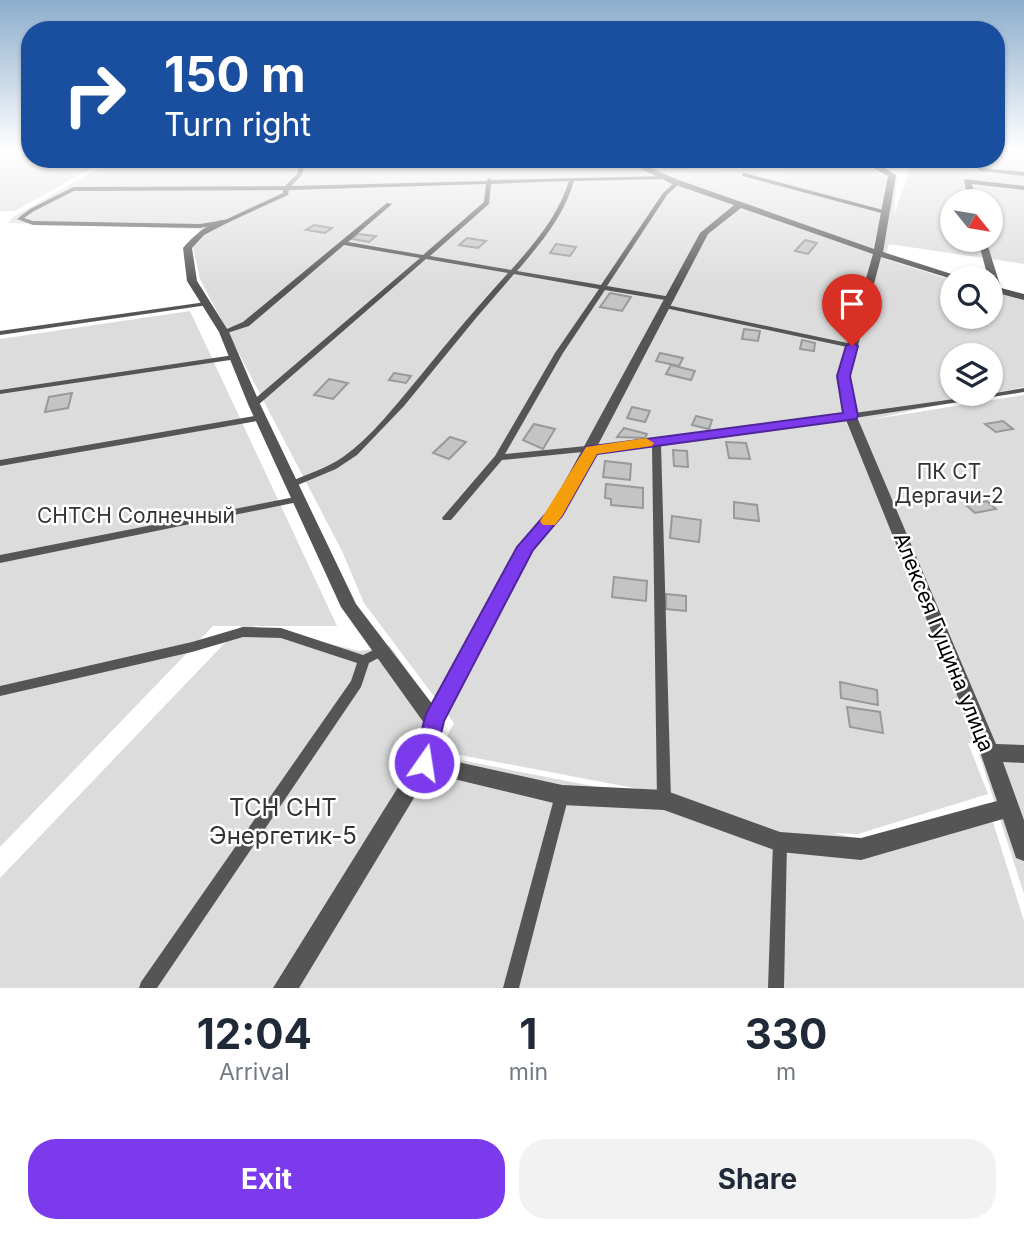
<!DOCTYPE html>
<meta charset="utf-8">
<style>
:root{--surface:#fff;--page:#f2f2f3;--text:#1f2937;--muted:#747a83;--accent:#7c3aed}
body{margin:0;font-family:Inter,sans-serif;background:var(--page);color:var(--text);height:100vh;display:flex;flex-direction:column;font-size:26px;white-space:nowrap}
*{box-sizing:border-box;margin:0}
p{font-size:23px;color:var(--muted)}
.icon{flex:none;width:38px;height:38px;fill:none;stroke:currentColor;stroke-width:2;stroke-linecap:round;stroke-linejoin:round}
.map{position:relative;height:988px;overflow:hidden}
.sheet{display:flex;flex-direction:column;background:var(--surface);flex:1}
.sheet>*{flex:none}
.top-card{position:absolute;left:21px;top:21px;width:984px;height:147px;border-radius:28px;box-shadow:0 2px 5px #0004;background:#1a4fa0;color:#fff;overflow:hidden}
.needle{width:46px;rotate:120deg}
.buttons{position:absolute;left:940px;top:189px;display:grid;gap:14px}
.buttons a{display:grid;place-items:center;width:63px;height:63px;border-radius:50%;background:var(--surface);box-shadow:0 2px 5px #0004;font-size:35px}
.pin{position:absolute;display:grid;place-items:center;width:60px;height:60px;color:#fff;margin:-72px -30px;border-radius:50% 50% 50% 0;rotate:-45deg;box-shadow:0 0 7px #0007}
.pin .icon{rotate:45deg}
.me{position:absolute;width:77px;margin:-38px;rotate:13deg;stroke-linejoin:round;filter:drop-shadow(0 0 5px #0008)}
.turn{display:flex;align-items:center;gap:24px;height:147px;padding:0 28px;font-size:32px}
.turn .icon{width:91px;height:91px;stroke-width:2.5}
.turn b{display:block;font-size:49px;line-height:60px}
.eta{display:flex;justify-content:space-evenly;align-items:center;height:119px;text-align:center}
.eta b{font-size:42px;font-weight:700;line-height:49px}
.cta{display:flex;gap:14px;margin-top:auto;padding:14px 28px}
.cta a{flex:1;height:80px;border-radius:28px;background:var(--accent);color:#fff;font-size:28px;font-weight:700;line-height:80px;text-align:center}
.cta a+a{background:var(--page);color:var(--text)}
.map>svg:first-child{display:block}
.green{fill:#dcdcdc;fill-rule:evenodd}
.building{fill:#c4c4c4;stroke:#999;stroke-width:2}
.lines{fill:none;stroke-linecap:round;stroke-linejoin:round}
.service{fill:#555;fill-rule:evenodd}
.minor{fill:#555;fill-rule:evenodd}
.route{fill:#7c3aed;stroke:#51269a;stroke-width:2}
.slow{fill:#f59e0b}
.labels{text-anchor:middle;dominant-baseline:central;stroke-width:5;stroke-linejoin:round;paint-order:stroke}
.park-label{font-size:21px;fill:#333;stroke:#fff}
.street-label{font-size:21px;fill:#000;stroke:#fff}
.near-park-label{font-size:24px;fill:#333;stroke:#fff}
</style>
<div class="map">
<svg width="1024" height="988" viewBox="0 0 1024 988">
<rect width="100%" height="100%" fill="#fff"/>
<g class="green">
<path d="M0,150H30V159H633L664,172L865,166L897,177L894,215L913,159H996V150H1024V264L889,244L885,259L952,280V317H990L991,290L1024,299V387L990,394V355H952V394H990L868,420L1024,395V747L968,743L988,794L858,834L832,833L862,839L987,803L1024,921V988H0V878L241,626H213L0,847V339L190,311L337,626H252L360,651L390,646L445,724L435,755L719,811L639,789L439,751L454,723L364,603L342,551L200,279L193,248L200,229L8,223L13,217L104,165L99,164L15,211H0ZM952,201H990V240H952Z"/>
<path d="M641,159H862L836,164L665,170Z"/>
<path d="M979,754L1024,757V894Z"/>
</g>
<g class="building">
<path d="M314,225L332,228L325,233L306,230Z"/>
<path d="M358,234L376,236L369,242L352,239Z"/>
<path d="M467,238L486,241L478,248L459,245Z"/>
<path d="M805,240L817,243L808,254L795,251Z"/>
<path d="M556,244L576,247L570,256L550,253Z"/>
<path d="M610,293L631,297L622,311L600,307Z"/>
<path d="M744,329L760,331L758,341L742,339Z"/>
<path d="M802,340L815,343L814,351L800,349Z"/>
<path d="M660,353L683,358L679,366L656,361Z"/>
<path d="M671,365L695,371L691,380L666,374Z"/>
<path d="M394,373L411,376L406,383L389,380Z"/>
<path d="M329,379L348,383L333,399L314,395Z"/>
<path d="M72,393L68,408L45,412L49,397Z"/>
<path d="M632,407L650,411L645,422L627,418Z"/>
<path d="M696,416L712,420L709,429L692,425Z"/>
<path d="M1003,421L1013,429L996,432L985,424Z"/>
<path d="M534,424L555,429L543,449L523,440Z"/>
<path d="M624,428L647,434L645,438L617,437Z"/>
<path d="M450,437L466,442L449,459L433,453Z"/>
<path d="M726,442L746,443L750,459L729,458Z"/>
<path d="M673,450L687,451L688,467L674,466Z"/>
<path d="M605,461L631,464L630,480L603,477Z"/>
<path d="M606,484L643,488V508L611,505V499L605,498Z"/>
<path d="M987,501L996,509L975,513L966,505Z"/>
<path d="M734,502L757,505L759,521L734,518Z"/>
<path d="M672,516L701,520L699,542L670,538Z"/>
<path d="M614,577L647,581L646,601L612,597Z"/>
<path d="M666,594L686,596V611L666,609Z"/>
<path d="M840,682L877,690L878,705L841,698Z"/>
<path d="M847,707L880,712L883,733L850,727Z"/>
</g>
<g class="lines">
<g class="service">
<path d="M301,159H306L302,175L291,186L486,181L489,178L492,180L666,176L667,177L664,179L574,181C564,216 541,243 517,271L601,285L663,193L676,181H680V183L667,195L607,286L671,297L674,299L671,301L605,290L563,353L505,454L697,435L990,394L1024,388V392L828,422L661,444L671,800L669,805L664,807L659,805L657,800L652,445L502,460L451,520H443L442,518L495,456L555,353L599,289L514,274L476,318L404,406L357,455L336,469L293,487L290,486L288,484L290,482C307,474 327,468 343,457C372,437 398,402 421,375C449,340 478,306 508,273L426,259L257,406H251L250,404L251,402L420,258L344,245L249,326L224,334L220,332L243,322L387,203L392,204L348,242L423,255L484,202L486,184L289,190L288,195L229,222L200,228L33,225L17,219L30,209L73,187L285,186L297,174ZM569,181C558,216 535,243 511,270L430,256L489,204L491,184ZM283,190V193L225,220L200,224L33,221L24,218L34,211L74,191Z"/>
<path d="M983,168L1024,172V176L981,171L980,170Z"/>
<path d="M744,173L887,211L888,212L885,214L742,176V174Z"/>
<path d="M206,302L209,304L208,305L0,335V331Z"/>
<path d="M667,305L852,344L856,346L852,348L665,308L664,307Z"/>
<path d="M234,355H237V359L0,394V390Z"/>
<path d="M260,415L263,416L264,418L263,420L0,466V460Z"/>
<path d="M300,496L303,497L305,499L303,501L0,563V555Z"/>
<path d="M243,627L281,628L363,655L384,645L388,647L390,650L388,653L369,663L361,687L157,988H139L141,982L351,681L357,663L281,638L243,637L192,652L0,696V686L192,642Z"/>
<path d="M562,788L567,790L569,795L519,988H503L555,795L557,790Z"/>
<path d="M780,835L785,837L787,842L784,988H768L773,842L775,837Z"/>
</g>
<g class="minor">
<path d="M621,159H630L676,179L874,249L888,176L875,169L872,159H879L881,166L896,175L883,252L964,278L952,279L881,257L850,376L854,410L996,744L1024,745V763L1003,762L1024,820V861L1016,858L1003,819L861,860L780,852L664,810L562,805L429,773L299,988H273L415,760L424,723L341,607L248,404L219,332L187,281L183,248C192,237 217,214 231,221L204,235L192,248L197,281L229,332L260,404L356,604L433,705L521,542L550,509L700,233L734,205L670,183ZM741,208L873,254L838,376L842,410L980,752L997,801L861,838L780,832L664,790L562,785L435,757L443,722L532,549L563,512L708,234Z"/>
<path d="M978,159H986V172L979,170Z"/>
<path d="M964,179L1024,186V190L972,184L976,201H968Z"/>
<path d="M978,240H986L1001,288L1024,294V300L990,291V278H988Z"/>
</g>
</g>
<linearGradient id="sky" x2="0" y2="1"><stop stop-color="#8cadcc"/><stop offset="0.52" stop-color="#fff"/><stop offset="1" stop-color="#fff" stop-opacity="0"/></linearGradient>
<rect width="1024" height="288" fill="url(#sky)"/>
<path class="route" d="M852,342L858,346L850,376L858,416L856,419L597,454L562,516L533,550L444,721L432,771L424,774L416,771L413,763L426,714L517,547L550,509L586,447L843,413L837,376L846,346Z"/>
<path class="slow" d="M646,438L654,443L652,446L597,454L562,516L555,525H543L540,521L586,447Z"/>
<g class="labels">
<g class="park-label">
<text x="949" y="471">ПК СТ<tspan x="949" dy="24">Дергачи-2</tspan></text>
<text x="136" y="515">СНТСН Солнечный</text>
</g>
<g class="street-label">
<text transform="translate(944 642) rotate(68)">Алексея Гущина улица</text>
</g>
<g class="near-park-label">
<text x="283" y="807">ТСН СНТ<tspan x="283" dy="28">Энергетик-5</tspan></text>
</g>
</g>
</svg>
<div class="buttons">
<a><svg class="needle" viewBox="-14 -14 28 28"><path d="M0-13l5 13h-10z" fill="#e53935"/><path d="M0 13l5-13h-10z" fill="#747a83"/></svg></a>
<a><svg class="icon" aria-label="search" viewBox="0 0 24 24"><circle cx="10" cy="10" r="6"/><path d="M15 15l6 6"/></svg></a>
<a><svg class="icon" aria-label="layers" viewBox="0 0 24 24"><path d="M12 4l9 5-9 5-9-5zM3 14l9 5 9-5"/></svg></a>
</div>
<div class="pin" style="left:852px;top:346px;background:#d93025"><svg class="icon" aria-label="arrive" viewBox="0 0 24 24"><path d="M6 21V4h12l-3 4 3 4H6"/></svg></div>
<svg class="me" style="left:424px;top:763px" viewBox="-20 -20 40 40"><circle r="17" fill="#7c3aed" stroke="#fff" stroke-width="3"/><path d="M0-11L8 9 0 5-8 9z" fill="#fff"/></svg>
<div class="top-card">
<div class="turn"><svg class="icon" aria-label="right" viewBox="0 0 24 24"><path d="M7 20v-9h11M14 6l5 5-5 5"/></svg><div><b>150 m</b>Turn right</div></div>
</div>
</div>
<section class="sheet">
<div class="eta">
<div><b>12:04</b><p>Arrival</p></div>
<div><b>1</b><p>min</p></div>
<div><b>330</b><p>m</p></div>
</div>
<div class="cta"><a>Exit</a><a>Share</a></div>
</section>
